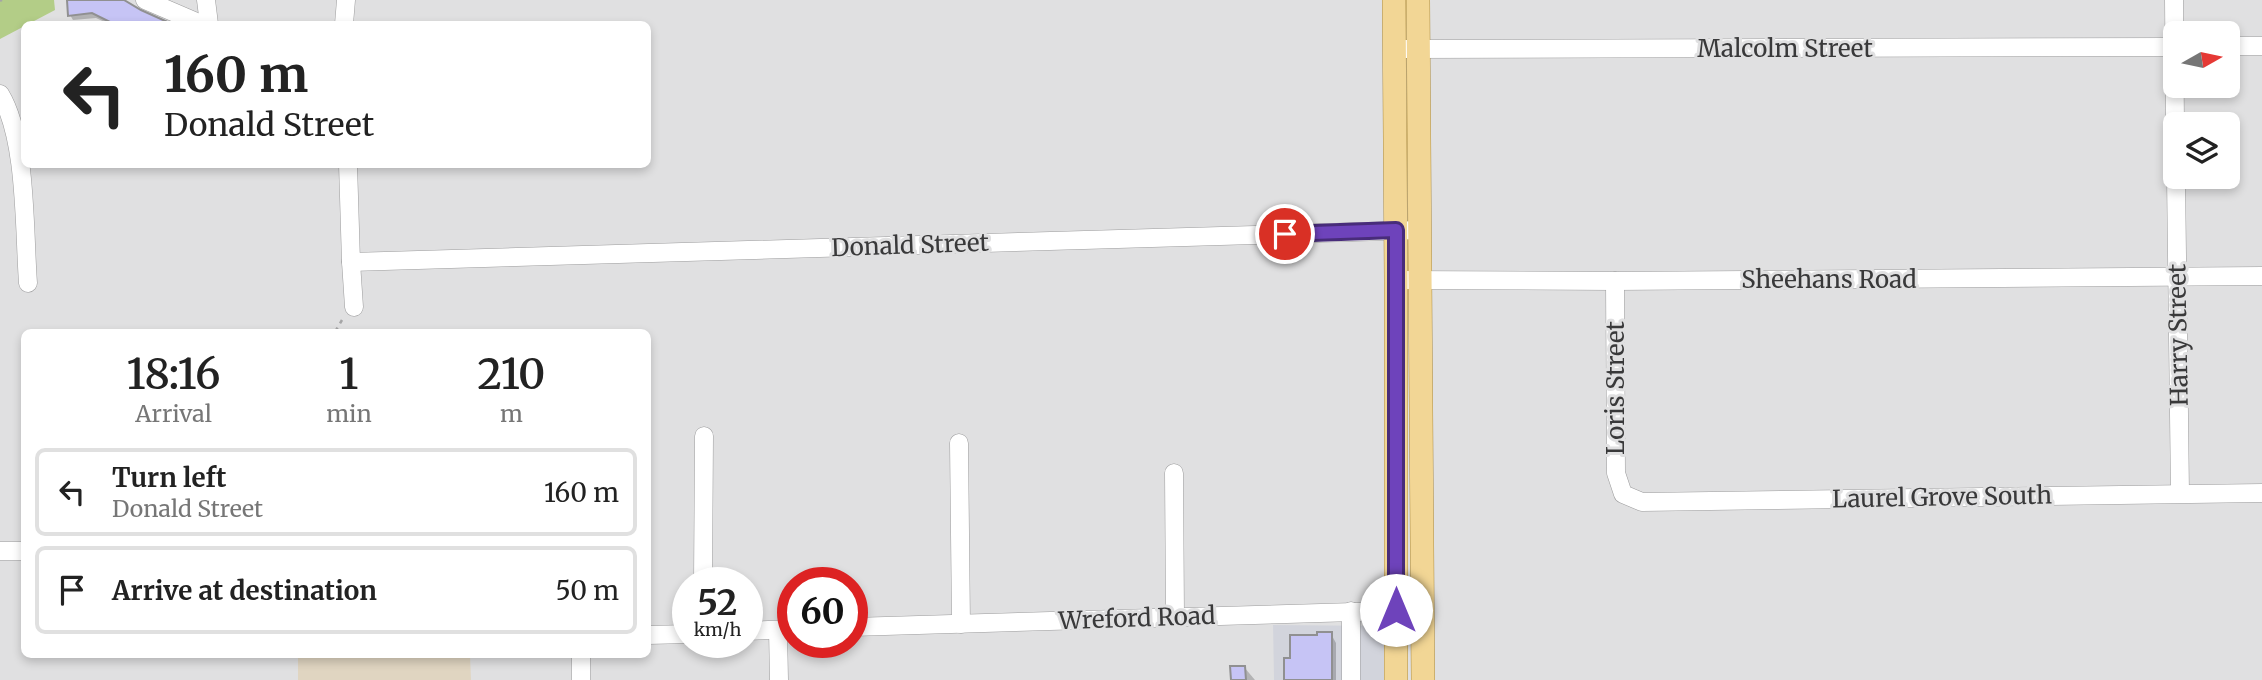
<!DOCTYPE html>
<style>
:root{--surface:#fff;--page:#f6f6f6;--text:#222;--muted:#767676;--line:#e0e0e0}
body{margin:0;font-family:Merriweather,serif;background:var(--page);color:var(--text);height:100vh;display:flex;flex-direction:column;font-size:26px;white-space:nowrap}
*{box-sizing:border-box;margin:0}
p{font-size:23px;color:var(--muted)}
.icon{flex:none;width:38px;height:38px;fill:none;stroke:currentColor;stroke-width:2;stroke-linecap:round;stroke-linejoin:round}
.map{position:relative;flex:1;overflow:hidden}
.side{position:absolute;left:21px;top:329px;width:630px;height:329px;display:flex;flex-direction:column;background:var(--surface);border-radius:10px;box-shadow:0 4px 10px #0003}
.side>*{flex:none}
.hud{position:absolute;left:21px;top:21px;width:630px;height:147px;border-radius:10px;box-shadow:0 4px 10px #0003;background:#fff;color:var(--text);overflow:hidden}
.needle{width:46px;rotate:81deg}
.controls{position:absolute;left:2163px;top:21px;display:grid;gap:14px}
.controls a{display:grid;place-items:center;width:77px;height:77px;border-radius:10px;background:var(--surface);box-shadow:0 4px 10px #0003;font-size:35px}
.speed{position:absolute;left:672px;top:567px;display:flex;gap:14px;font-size:35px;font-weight:700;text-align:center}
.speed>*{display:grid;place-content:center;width:91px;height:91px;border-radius:50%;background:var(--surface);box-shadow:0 4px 10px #0003;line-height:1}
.speed small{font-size:18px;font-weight:400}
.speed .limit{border:10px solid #d22;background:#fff;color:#111}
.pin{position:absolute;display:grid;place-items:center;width:60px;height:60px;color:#fff;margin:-30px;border:4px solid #fff;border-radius:50%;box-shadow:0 2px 7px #0007}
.me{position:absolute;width:77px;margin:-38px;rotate:0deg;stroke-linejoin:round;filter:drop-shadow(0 0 5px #0008)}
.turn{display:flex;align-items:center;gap:24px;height:147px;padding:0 28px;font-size:32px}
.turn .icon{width:91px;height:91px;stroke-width:2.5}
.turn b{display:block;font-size:49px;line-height:60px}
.eta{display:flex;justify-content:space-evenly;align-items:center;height:119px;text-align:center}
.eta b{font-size:42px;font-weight:600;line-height:49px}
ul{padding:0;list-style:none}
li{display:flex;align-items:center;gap:21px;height:88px;margin:0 14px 10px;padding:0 14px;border:4px solid var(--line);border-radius:10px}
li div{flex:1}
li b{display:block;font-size:26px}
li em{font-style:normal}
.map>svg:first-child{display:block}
.built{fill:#d2d4dc}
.education{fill:#e0d5c1}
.green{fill:#b3cd87}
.shadow{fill:#0003}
.building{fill:#c6c4f5;stroke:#909091;stroke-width:2}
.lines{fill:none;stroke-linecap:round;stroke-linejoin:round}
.minor-casing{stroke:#9c9c9d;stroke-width:19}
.major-casing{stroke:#ac8e47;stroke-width:24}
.path{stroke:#a5a5a6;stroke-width:2.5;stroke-dasharray:5 5;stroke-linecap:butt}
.minor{stroke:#fff;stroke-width:18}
.major{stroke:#f2d695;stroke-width:23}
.route-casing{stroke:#482c7a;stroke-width:18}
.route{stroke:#6e43bb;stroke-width:12}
.labels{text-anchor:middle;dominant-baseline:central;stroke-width:6;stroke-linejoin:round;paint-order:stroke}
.street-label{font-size:24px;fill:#39393a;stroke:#e0e0e1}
</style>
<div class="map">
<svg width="2262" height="680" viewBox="0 0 2262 680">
<rect width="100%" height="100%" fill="#e0e0e1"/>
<path class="built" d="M1273,625L1388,626L1387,680H1274Z"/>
<path class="education" d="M298,655H470L471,680H298Z"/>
<path class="green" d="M0,0H54L55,10L0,39Z"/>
<g class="shadow">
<path d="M69,0H120L140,12L168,24H109L96,18L73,20L70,15Z"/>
<path d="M1331,634L1336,643V680H1285L1291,660Z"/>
<path d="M1244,667L1255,680H1232Z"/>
</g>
<g class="building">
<path d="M67,0H124L141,10L172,24H114L92,13L68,16Z"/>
<path d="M1317,632H1332V680H1284V658H1290V635H1317Z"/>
<path d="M1230,666H1245L1246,680H1231Z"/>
</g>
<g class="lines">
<defs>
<g id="minor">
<path d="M145,0L201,24"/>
<path d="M206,0L209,24"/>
<path d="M2174,0L2175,124"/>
<path d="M344,24L346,0"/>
<path d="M2228,46H2262"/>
<path d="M1405,49L2175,47"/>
<path d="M0,94C27,138 24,230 28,283"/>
<path d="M348,164L351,262L1419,230"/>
<path d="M2176,177L2180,493"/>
<path d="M351,262L354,307"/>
<path d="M1396,280L1615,281L2262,276"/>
<path d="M1615,281L1616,473L1623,494L1642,502L2262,493"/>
<path d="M959,443L961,624"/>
<path d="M1174,473L1175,616"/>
<path d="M0,551H24"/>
<path d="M703,583L704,436"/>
<path d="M1351,611V680"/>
<path d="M852,627L1422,610"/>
<path d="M778,630L779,680"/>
<path d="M747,631L793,629"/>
<path d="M648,635L688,634"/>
<path d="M581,654V680"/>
</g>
<g id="major">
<path d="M1394,0L1396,280V680"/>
<path d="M1418,0L1423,680"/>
</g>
</defs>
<use href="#minor" class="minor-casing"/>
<use href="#major" class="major-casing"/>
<g class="path">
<path d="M0,1L2,0"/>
<path d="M335,332L342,320"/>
</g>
<use href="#minor" class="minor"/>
<use href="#major" class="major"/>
</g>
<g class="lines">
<defs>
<path id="route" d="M1285,234L1396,230V610"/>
</defs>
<use href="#route" class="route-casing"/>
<use href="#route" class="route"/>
</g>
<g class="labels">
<g class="street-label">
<text x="1785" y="48">Malcolm Street</text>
<text transform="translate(910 245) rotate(-2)">Donald Street</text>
<text x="1829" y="279">Sheehans Road</text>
<text transform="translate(2178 335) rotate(-91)">Harry Street</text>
<text transform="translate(1615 388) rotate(-90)">Loris Street</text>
<text transform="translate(1942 497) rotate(-1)">Laurel Grove South</text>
<text transform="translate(1137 618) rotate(-2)">Wreford Road</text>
</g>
</g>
</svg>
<div class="controls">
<a><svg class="needle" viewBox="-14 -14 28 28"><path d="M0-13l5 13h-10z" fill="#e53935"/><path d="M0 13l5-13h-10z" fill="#767676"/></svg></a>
<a><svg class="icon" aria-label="layers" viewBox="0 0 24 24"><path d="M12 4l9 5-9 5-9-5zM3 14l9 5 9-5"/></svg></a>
</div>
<div class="speed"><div>52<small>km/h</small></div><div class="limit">60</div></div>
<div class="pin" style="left:1285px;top:234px;background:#d93025"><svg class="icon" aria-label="arrive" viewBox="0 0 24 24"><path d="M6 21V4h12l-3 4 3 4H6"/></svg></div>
<svg class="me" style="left:1396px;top:610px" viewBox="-20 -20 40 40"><circle r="19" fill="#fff"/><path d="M0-13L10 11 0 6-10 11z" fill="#6e43bb"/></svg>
<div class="hud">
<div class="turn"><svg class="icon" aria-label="left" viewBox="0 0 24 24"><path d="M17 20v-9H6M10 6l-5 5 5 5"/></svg><div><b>160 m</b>Donald Street</div></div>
</div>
<section class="side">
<div class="eta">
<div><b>18:16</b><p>Arrival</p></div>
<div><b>1</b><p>min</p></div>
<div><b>210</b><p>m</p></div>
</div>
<ul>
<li><svg class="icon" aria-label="left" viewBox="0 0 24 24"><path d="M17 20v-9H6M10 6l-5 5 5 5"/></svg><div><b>Turn left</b><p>Donald Street</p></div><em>160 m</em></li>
<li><svg class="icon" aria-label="arrive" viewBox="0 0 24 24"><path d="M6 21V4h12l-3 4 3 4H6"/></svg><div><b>Arrive at destination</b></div><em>50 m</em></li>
</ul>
</section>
</div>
